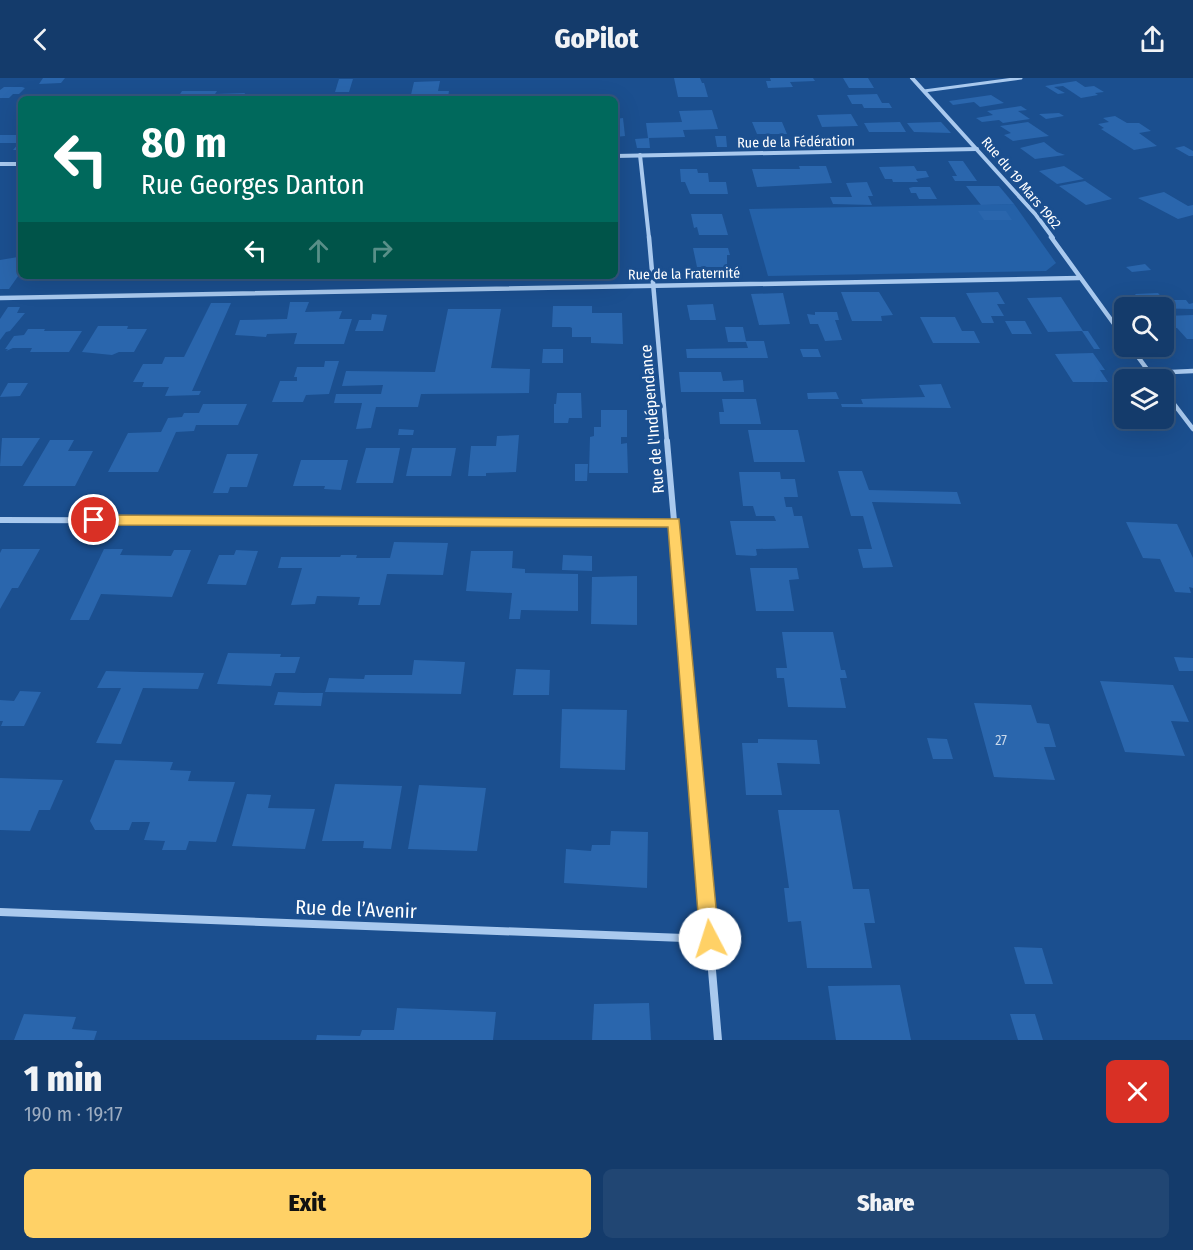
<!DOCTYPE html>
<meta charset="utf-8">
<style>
:root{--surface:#143b6b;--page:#214673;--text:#f1f3f6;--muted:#9dadc1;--line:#33557e;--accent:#ffd166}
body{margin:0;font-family:"Fira Sans Condensed",sans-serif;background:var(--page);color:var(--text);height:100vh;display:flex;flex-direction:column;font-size:22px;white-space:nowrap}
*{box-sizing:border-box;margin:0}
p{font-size:20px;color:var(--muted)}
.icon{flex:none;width:33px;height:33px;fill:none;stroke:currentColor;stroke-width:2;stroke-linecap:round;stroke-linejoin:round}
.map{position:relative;height:962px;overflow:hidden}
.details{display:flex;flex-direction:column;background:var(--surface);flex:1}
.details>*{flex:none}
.guide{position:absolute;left:18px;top:18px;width:600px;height:183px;border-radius:9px;box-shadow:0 6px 24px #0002,0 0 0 2px var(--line);background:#00695c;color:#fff;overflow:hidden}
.controls{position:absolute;left:1114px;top:219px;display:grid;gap:12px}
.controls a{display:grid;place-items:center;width:60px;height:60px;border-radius:9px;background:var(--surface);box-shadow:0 6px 24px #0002,0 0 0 2px var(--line);font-size:30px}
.pin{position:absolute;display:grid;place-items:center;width:51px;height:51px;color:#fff;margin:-26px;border:3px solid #fff;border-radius:50%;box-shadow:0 2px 6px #0007}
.me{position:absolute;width:66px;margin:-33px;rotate:355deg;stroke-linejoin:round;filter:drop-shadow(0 0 4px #0008)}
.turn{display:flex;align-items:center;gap:21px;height:126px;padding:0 24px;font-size:27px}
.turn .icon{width:78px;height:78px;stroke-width:2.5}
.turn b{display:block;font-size:42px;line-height:51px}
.lanes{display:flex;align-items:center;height:57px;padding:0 24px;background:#0003;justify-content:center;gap:30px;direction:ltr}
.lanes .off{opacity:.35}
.round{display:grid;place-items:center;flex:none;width:63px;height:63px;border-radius:9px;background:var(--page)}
.head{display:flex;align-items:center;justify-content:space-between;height:102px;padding:0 24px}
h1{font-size:36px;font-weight:800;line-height:45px}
.button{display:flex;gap:12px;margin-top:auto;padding:12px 24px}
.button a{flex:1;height:69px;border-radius:9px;background:var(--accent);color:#111;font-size:24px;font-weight:800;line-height:69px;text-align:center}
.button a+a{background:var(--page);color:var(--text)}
header{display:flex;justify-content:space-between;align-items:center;height:78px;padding:0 24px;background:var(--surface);font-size:27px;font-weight:800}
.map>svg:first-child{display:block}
.green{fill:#2461a8}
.building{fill:#2a66ad}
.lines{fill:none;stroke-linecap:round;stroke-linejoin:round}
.lane{stroke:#a9c9ee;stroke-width:3}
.street-far3{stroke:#a9c9ee;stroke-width:4}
.street-far2{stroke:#a9c9ee;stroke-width:4.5}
.street-far1{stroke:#a9c9ee;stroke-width:6}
.street{stroke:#a9c9ee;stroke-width:8}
.route{fill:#ffd166;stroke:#a68842;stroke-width:1.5}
.labels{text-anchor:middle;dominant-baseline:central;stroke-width:6;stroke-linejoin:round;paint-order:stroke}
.far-street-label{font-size:14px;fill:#fff;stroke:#1b4f8f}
.number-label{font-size:14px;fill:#cad9ea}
.street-label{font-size:16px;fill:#fff;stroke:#1b4f8f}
.near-street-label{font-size:20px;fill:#fff;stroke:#1b4f8f}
</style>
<header><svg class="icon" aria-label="back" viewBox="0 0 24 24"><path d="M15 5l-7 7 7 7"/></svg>GoPilot<svg class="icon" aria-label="share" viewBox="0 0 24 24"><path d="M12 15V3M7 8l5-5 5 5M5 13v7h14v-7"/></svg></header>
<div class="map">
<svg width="1193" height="962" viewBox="0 0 1193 962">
<rect width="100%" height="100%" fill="#1b4f8f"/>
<path class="green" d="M1014,126L1056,185L1046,193L768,198L749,131Z"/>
<g class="building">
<path d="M43,0H65L61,5L39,6Z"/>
<path d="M674,0H700L702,5H704L708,19H678Z"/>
<path d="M770,0H813L815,3L790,4L793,9L768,10L766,3H771Z"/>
<path d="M843,0H868L874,10H849Z"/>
<path d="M339,1H353L349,14H335Z"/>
<path d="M440,3L438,13H449L448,19L410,21L414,4Z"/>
<path d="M1076,3L1085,9L1094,8L1104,14L1095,15L1098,17L1081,20L1063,8L1054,9L1065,15L1058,16L1045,8Z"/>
<path d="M4,9H22L25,10L19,16H13L9,20H0V12Z"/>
<path d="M182,13H217L215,16L245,15L242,21H177Z"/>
<path d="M877,16L882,25H889L892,30H864L862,26H852L847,17Z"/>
<path d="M991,17L1004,25L980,29L974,24L953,27L949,23Z"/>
<path d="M1021,28L1027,32L1018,33L1030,41L1003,45L999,42L982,44L976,40L993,37L987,33Z"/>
<path d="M712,32L718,51L683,52L685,59L648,60L646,45L682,44L679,33Z"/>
<path d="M1059,35L1064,38L1046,41L1039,36Z"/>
<path d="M851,36L858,48L822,49L817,37Z"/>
<path d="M1115,38L1127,45H1139L1151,53L1139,55L1157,68L1134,72L1101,51L1104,50L1098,46L1109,44L1103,40Z"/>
<path d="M623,40L625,58L615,59V41Z"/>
<path d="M752,44H782L787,56H757Z"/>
<path d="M900,44L906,54H869L864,45Z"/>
<path d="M941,44L951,55L914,54L907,45Z"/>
<path d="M1028,44L1049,58L1013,63L1004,57L1011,55L1000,48Z"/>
<path d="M0,57H21V72H13L19,65H0Z"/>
<path d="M715,58H726L727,69H717Z"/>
<path d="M808,59H818L822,67H812Z"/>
<path d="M649,60L650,70H637L635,61Z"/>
<path d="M1044,64L1057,74L1065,77L1035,81L1020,70Z"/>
<path d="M1184,68L1193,73V78H1189L1175,70Z"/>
<path d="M948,83H963L977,103H955L952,98H957Z"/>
<path d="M799,88H826L832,105L757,109L752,91H800Z"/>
<path d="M914,88L917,93H926L929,99L916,101L918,104H893L892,101H885L879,89Z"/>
<path d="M1064,88L1084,101L1057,106L1039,93Z"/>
<path d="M680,91H697L698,95H708L709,104H726L728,116H690L685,104H681Z"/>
<path d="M1085,103L1112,121L1086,127L1059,108Z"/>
<path d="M867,104L873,118H868L872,127L833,126L830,119H852L846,105Z"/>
<path d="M966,108H999L1014,126L981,127Z"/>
<path d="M913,109H930L937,121H919L916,115H911L909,110Z"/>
<path d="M1164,114L1188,128L1193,127V137L1178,141L1138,120Z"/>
<path d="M978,133H1006L1012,142H984Z"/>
<path d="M691,136H722L728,157H699L697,149L694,150Z"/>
<path d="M615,137H617L618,171L615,172Z"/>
<path d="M693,170H728L730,177H727V189H697Z"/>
<path d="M21,175V194L9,211H0V182L18,179Z"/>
<path d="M1145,186L1151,192L1132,194L1126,189Z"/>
<path d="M841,214H879L893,237L881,238L882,243H852Z"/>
<path d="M998,214L1005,226H997L1004,238H991L994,245H982L966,215Z"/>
<path d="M783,215L790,246L759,247L751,216Z"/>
<path d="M1158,215L1164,222H1186L1189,226L1193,225V231L1146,230L1135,216Z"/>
<path d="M1061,219L1083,253H1088L1100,271H1094L1082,253L1048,254L1027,220Z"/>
<path d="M290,224H309L305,234L342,233L339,241H352L344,266H294L297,255L267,256L266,259L235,257L240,242L287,241Z"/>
<path d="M211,225H231L192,313H201L199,317L165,318L169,309H142L144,304H133L143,286H162L165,279H184Z"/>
<path d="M713,226L716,242H690L687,227Z"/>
<path d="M553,228H592V235H622L623,266L591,265V259H572V250L570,249H552Z"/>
<path d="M8,229H20L17,235H25L10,253L6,254L0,262V241Z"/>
<path d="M448,231H501L491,290L530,291L529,315L421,316L418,329H376L371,350L356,351L362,325H334L336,316H381L383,307L342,308L346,293L435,294Z"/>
<path d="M815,234H837L839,242H835L842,262L825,263L818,246H810L807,236L815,237Z"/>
<path d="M372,236L387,237L383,253H355L359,242H371Z"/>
<path d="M1193,237V261H1187L1177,250H1169L1164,243V238Z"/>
<path d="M920,239H955L962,253H974L980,265H933Z"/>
<path d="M1005,243H1025L1032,256H1012Z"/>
<path d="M98,248H128L127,251H147L134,274H119L112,277L82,274Z"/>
<path d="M725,249H743L746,263H764L768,280H687L686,271L748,270L746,264H728Z"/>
<path d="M28,251H45L44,253H82L69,274H30L32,270H13L6,273L8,271H5L14,258L24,257Z"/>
<path d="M543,271H563V285H542Z"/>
<path d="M800,271H818L821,279H803Z"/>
<path d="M1093,275L1105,292H1100L1108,304H1073L1055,276Z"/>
<path d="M325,283H339L329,316L306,317L303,324H272L280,303H297V299H294L297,289H324Z"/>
<path d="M679,294H721L723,303L743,302L744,314H681Z"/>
<path d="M8,305H28L20,318L0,319Z"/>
<path d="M941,306L951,330L842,329L841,326H863L861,321L925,319L919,307Z"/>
<path d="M836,314L839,321H808L807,315Z"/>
<path d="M557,315H581L582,340H569L568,345H554V326H556Z"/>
<path d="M722,321H756L761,346H720L719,334H724Z"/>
<path d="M203,326H247L238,347H196L194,353L176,354L158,394H108L128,355L161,354L168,340L182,339L184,335H199Z"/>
<path d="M601,332H627V359H621V366L627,365L628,395H589L590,359L594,358V349H601Z"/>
<path d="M399,351L414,352L413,357H398Z"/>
<path d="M748,352H798L805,384H754Z"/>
<path d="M519,357L516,394L486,395V398H468L471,368H496L497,358Z"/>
<path d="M2,360H40L22,388H0Z"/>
<path d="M50,362H74L68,373H93L75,408H23Z"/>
<path d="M366,370H400L393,405H356Z"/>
<path d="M412,370H456L451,398H406Z"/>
<path d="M227,376H258L247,409H230L228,415H213Z"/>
<path d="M301,382H348L341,412L324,411L325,408H293Z"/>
<path d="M575,386H588L587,403H575Z"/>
<path d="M838,393H862L869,412L957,414L961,426L872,424L893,489L863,490L858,471H872L863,438H851Z"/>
<path d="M739,394H780L781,401H795L798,419H784L786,429H792L794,438H802L809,470L756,471L757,477L755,478L736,477L730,443H776L774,438H756L753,428H743Z"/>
<path d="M1126,444L1177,446L1193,480V510L1189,509L1191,515L1175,514L1160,481L1143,480Z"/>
<path d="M394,464L448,465L443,497L387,496L380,527H358L360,519L317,518L315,526L291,527L302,490H278L281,479H340L341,477H357L356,480H390Z"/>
<path d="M2,471H40L18,510H12L0,531V475Z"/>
<path d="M104,471H123L120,477L171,478L174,472H191L172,519L101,516L89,542H70Z"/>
<path d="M236,472L258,473L246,507L207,506L219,477H234Z"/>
<path d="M471,473H513L512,490L525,491V495L578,496V533L521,532L520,541H509L512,515L466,513Z"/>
<path d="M563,477L592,478V493L562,492Z"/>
<path d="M750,490H797L799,501L789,502L794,533H756Z"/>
<path d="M637,498V547L591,546L592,499Z"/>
<path d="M782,554H833L841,592H845L847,600H840L846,630L788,629L784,600H777L776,590H787Z"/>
<path d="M228,575L281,576L280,579H300L295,595H275L271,608L217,606Z"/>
<path d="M1174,579L1193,580V593H1179Z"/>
<path d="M414,582L465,584L461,616L325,614L329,600L364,601L365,597H412Z"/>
<path d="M516,591L550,592L549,617H513Z"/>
<path d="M106,593L141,594L204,595L198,611L143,610L121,666L96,665L121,610H97Z"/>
<path d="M1100,603L1173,607L1189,644L1171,643L1185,678L1125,674Z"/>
<path d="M20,613L41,614L24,648H1L3,643H0V622L14,623Z"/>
<path d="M278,614L304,615H323L321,628L274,627Z"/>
<path d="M974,625L1031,627L1037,645L1049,646L1056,669H1044L1055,702L994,699Z"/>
<path d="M562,631L627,632L625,692L560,690Z"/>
<path d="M927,660L947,661L953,681H933Z"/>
<path d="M758,661L817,662L820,686L777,685L782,717H746L742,665H758Z"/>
<path d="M115,682L173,684L170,692L191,693L188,703L235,704L216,764L189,763L186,772H162L165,763L144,762L150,744H132L129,752H95L90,743Z"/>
<path d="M0,700L63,702L50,732H39L30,753L0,752Z"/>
<path d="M335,706L402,708L391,771L363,770L364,763H322Z"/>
<path d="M419,707L486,710L477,773L408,771Z"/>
<path d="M247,716L271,717L268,730L315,731L305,771L232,768Z"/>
<path d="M778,732H839L853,811H869L875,845H864L872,890H807L801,843L788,844L784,810H789Z"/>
<path d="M611,753L648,754L647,810L564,805L566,771L591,773L592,767H610Z"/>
<path d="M1014,869L1042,870L1053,906H1025Z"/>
<path d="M900,907L911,962H836L828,908Z"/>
<path d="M649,925L651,962H592L594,926Z"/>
<path d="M397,930L496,934L493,962H316L317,957L360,958L362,952H394Z"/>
<path d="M24,936L76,939L72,951L97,953L94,962H14Z"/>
<path d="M1010,936H1035L1043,962H1018Z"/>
</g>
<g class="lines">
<path class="lane" d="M924,13L1021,0"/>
<g class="street-far3">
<path d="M912,0L1036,137L1053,160"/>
<path d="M640,77L649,160"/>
<path d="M615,78L977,71"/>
<path d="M0,86H21"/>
</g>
<g class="street-far2">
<path d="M649,159L667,364"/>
<path d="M1051,159L1125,261"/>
<path d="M0,220L1079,200"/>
<path d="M1130,268L1155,302"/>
<path d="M1149,295L1193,293"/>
<path d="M1164,313L1193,351"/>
</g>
<g class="street-far1">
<path d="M667,363L690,626"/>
<path d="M0,442L675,444"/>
</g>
<g class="street">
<path d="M689,625L718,962"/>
<path d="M0,834L710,861"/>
</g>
</g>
<path class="route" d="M94,437L679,441L719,861L716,868L710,870L703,868L700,861L668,449L94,447L87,442Z"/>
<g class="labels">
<g class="far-street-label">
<text transform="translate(796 64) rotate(-1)">Rue de la Fédération</text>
<text transform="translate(1021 105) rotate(50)">Rue du 19 Mars 1962</text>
<text transform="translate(684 196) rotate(-1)">Rue de la Fraternité</text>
</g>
<g class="number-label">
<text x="1001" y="662">27</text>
</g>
<g class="street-label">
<text transform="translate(652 341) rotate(-95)">Rue de l'Indépendance</text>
</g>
<g class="near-street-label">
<text transform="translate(356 831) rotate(2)">Rue de l’Avenir</text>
</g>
</g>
</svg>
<div class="controls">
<a><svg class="icon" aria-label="search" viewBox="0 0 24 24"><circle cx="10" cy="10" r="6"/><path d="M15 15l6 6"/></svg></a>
<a><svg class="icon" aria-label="layers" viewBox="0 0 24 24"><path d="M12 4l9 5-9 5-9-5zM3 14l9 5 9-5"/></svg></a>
</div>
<div class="pin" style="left:94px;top:442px;background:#d93025"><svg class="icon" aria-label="arrive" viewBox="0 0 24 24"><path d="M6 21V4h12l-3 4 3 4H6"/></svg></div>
<svg class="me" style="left:710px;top:861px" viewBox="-20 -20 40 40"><circle r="19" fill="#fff"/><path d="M0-13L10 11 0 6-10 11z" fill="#ffd166"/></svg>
<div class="guide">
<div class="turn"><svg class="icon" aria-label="left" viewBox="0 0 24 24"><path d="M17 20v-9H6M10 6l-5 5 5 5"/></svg><div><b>80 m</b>Rue Georges Danton</div></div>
<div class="lanes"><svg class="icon" aria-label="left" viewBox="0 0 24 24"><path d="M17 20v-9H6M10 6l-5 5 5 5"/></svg><svg class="icon off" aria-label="ahead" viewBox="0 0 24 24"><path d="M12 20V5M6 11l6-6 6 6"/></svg><svg class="icon off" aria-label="right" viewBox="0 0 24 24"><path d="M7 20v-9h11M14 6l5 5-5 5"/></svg></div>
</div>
</div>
<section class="details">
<div class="head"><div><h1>1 min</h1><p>190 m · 19:17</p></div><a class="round" style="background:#d93025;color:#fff"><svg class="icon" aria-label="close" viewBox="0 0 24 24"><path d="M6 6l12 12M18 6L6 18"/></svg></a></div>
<div class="button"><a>Exit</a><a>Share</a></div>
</section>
